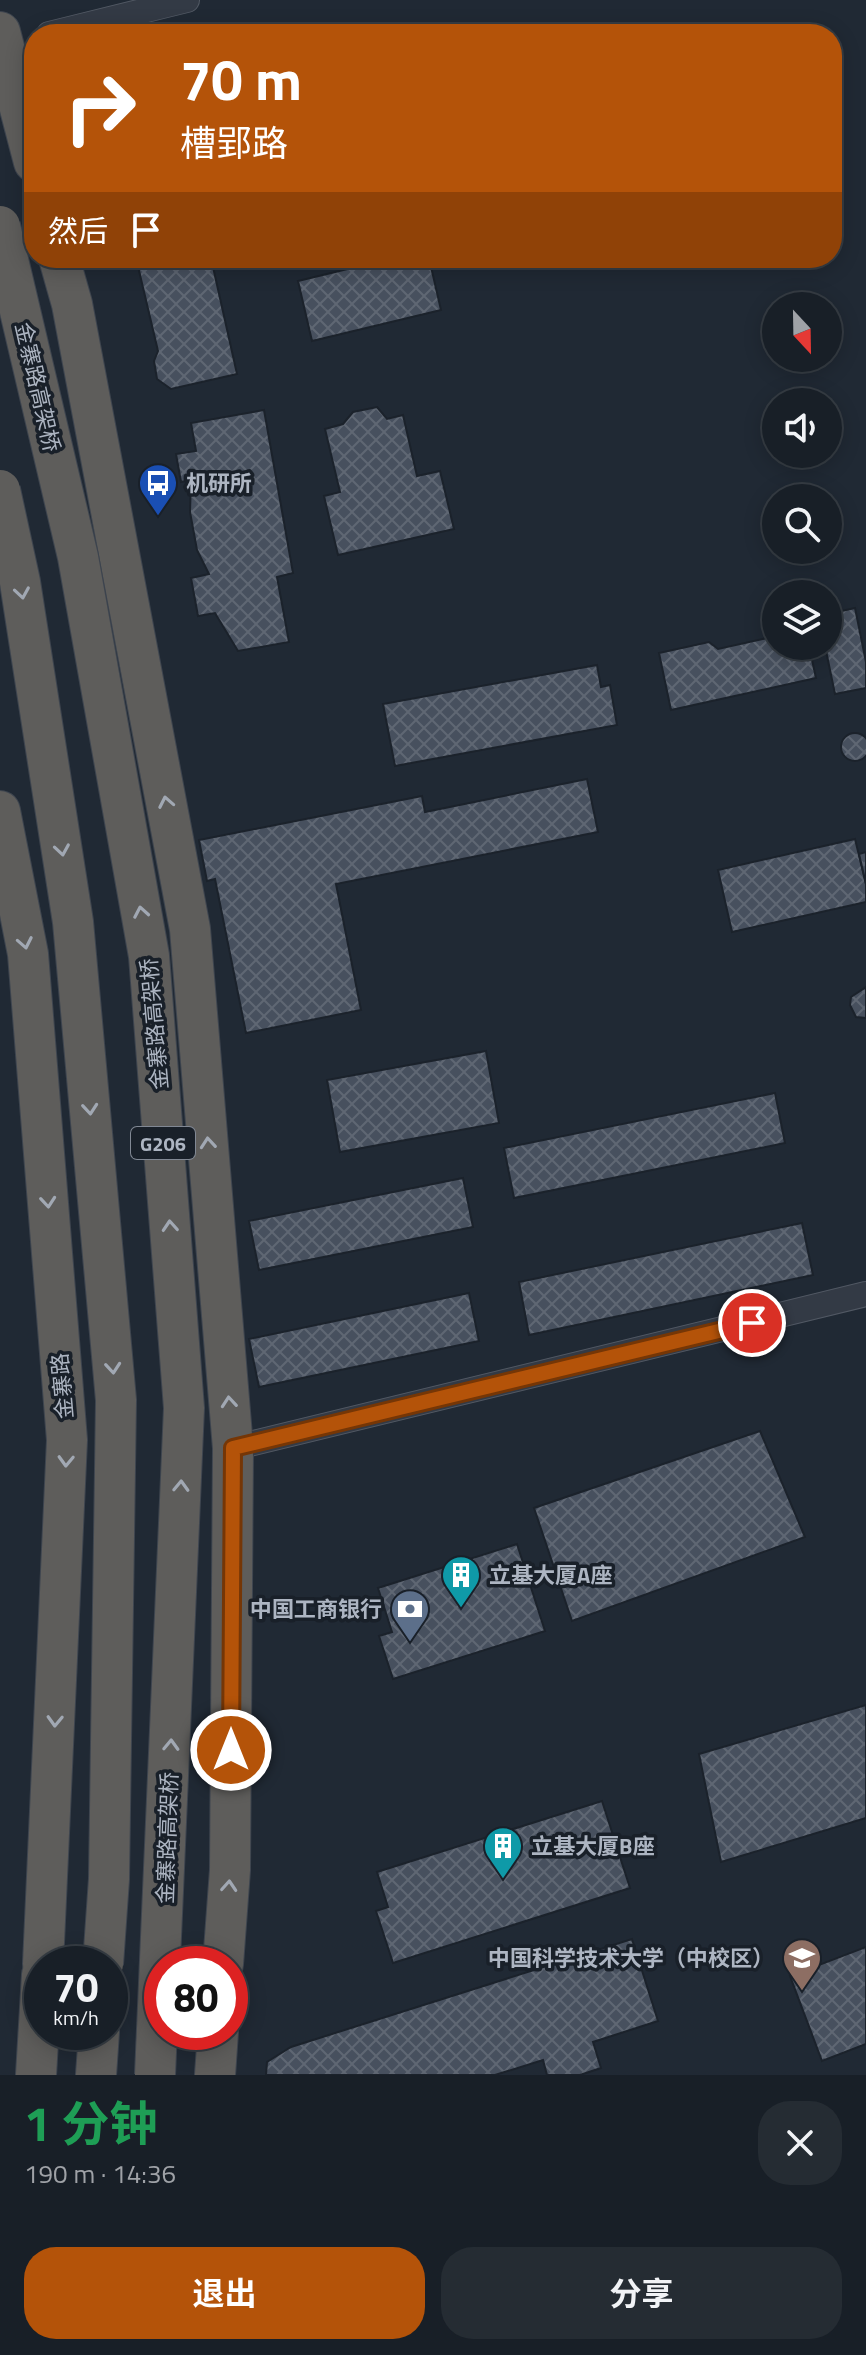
<!DOCTYPE html>
<html lang="zh">
<meta charset="utf-8">
<style>
:root{--surface:#181f27;--page:#252c33;--text:#f1f3f6;--muted:#9fa2a7;--line:#363d44;--accent:#b45309}
body{margin:0;font-family:"Titillium Web","Noto Sans SC",sans-serif;background:var(--page);color:var(--text);height:100vh;display:flex;flex-direction:column;font-size:30px;white-space:nowrap}
*{box-sizing:border-box;margin:0}
p{font-size:26px;color:var(--muted)}
.icon{flex:none;width:44px;height:44px;fill:none;stroke:currentColor;stroke-width:2;stroke-linecap:round;stroke-linejoin:round}
.map{position:relative;height:2075px;overflow:hidden}
.drawer{display:flex;flex-direction:column;background:var(--surface);flex:1}
.drawer>*{flex:none}
.banner{position:absolute;left:24px;top:24px;width:818px;height:244px;border-radius:32px;box-shadow:0 4px 20px #0003,0 0 0 2px var(--line);background:#b45309;color:#fff;overflow:hidden}
.needle{width:52px;rotate:158deg}
.fabs{position:absolute;left:762px;top:292px;display:grid;gap:16px}
.fabs a{display:grid;place-items:center;width:80px;height:80px;border-radius:50%;background:var(--surface);box-shadow:0 4px 20px #0003,0 0 0 2px var(--line);font-size:40px}
.speed{position:absolute;left:24px;top:1946px;display:flex;gap:16px;font-size:40px;font-weight:700;text-align:center}
.speed>*{display:grid;place-content:center;width:104px;height:104px;border-radius:50%;background:var(--surface);box-shadow:0 4px 20px #0003,0 0 0 2px var(--line);line-height:1}
.speed small{font-size:20px;font-weight:400}
.speed .limit{border:12px solid #d22;background:#fff;color:#111}
.pin{position:absolute;display:grid;place-items:center;width:68px;height:68px;color:#fff;margin:-34px;border:4px solid #fff;border-radius:50%;box-shadow:0 2px 8px #0007}
.me{position:absolute;width:88px;margin:-44px;rotate:0deg;stroke-linejoin:round;filter:drop-shadow(0 0 6px #0008)}
.turn{display:flex;align-items:center;gap:28px;height:168px;padding:0 24px;font-size:36px}
.turn .icon{width:104px;height:104px;stroke-width:2.5}
.turn b{display:block;font-size:56px;line-height:68px}
.then{display:flex;align-items:center;height:76px;padding:0 24px;background:#0003;gap:16px;font-size:30px}
.round{display:grid;place-items:center;flex:none;width:84px;height:84px;border-radius:32px;background:var(--page)}
.headline{display:flex;align-items:center;justify-content:space-between;height:136px;padding:0 24px}
h1{font-size:48px;font-weight:700;line-height:60px;color:#1e9e55}
.cta{display:flex;gap:16px;margin-top:auto;padding:16px 24px}
.cta a{flex:1;height:92px;border-radius:32px;background:var(--accent);color:#fff;font-size:32px;font-weight:700;line-height:92px;text-align:center}
.cta a+a{background:var(--page);color:var(--text)}
.map>svg:first-child{display:block}
.building{fill:url(#building-cross-hatch);stroke:#1b222b;stroke-width:2}
.lines{fill:none;stroke-linecap:round;stroke-linejoin:round}
.minor-casing{stroke:#515863;stroke-width:26}
.trunk-casing{stroke:#3e454f;stroke-width:42}
.minor{stroke:#333a45;stroke-width:24}
.trunk{stroke:#5e5d5b;stroke-width:40}
.trunk-bridge-casing{stroke:#3e454f;stroke-width:42;stroke-linecap:butt}
.trunk-bridge{stroke:#5e5d5b;stroke-width:40}
.oneway{stroke:#a1a8b3}
.route-casing{stroke:#753606;stroke-width:20}
.route{stroke:#b45309;stroke-width:14}
.labels{text-anchor:middle;dominant-baseline:central;stroke-width:7;stroke-linejoin:round;paint-order:stroke}
.shield{fill:#192029;stroke:#818894;stroke-width:2}
.shield-label{font-size:20px;font-weight:bold;fill:#adb5c2}
.street-label{font-size:22px;fill:#adb5c2;stroke:#192029}
.poi-label{font-size:22px;font-weight:bold;fill:#adb5c2;stroke:#192029;text-anchor:start}
</style>
<div class="map">
<svg width="866" height="2075" viewBox="0 0 866 2075">
<defs>
<pattern id="building-cross-hatch" width="8" height="8" patternUnits="userSpaceOnUse" patternTransform="scale(2)"><rect width="8" height="8" fill="#47505e"/><path d="M0 0l8 8M0 8l8-8" fill="none" stroke="#5f6773"/></pattern>
</defs>
<rect width="100%" height="100%" fill="#202934"/>
<g class="building">
<path d="M339,25L341,34H301Z"/>
<path d="M136,258H211L237,374L171,389L157,379L154,361L158,351Z"/>
<path d="M393,258H429L441,310L312,341L298,281Z"/>
<path d="M377,407L387,419L403,415L417,476L440,471L454,529L338,555L324,496L340,492L325,429L343,424L353,412Z"/>
<path d="M264,410L293,573L277,577L289,642L238,651L215,613L198,616L191,578L209,574L197,550L190,512L191,480L181,482L176,454L196,451L191,423Z"/>
<path d="M855,608L866,662V688L835,694L825,646H828V614Z"/>
<path d="M776,636V646H809L816,678L671,710L659,653L709,642L718,649Z"/>
<path d="M597,665L601,687L610,685L617,725L395,766L383,704Z"/>
<circle cx="855" cy="747" r="14"/>
<path d="M587,779L598,832L336,884L361,1010L246,1033L215,879L207,881L199,840L422,796L425,812Z"/>
<path d="M855,839L866,884V902L732,932L718,870Z"/>
<path d="M866,852V884L859,854Z"/>
<path d="M866,987V1018L856,1017L850,1005L851,997Z"/>
<path d="M486,1051L499,1123L340,1152L327,1080Z"/>
<path d="M775,1093L785,1143L514,1198L504,1148Z"/>
<path d="M463,1178L473,1227L259,1270L249,1221Z"/>
<path d="M802,1223L813,1275L529,1335L519,1282Z"/>
<path d="M469,1293L479,1341L259,1387L249,1339Z"/>
<path d="M760,1431L805,1537L572,1621L534,1508Z"/>
<path d="M517,1544L545,1631L393,1679L379,1636L392,1632L378,1588Z"/>
<path d="M866,1705V1818L721,1862L699,1754Z"/>
<path d="M602,1801L630,1888L393,1963L376,1911L388,1907L377,1872Z"/>
<path d="M632,1939L658,2021L593,2042L601,2068L580,2075H547L543,2060L495,2075H266L267,2062L291,2047Z"/>
<path d="M866,1947V2044L822,2061L790,1976Z"/>
</g>
<g class="lines">
<defs>
<g id="minor">
<path d="M49,34L187,0"/>
<path d="M233,1448L866,1294"/>
</g>
<g id="trunk">
<path d="M0,32L34,162"/>
<path d="M59,258L72,304L190,929L233,1448L230,1870L223,1964"/>
<path d="M0,811L28,954L67,1440L43,1964"/>
<path d="M36,2075L42,1975"/>
<path d="M96,2075L99,2032"/>
<path d="M215,2075L218,2032"/>
</g>
</defs>
<use href="#minor" class="minor-casing"/>
<use href="#trunk" class="trunk-casing"/>
<use href="#minor" class="minor"/>
<use href="#trunk" class="trunk"/>
<defs>
<g id="trunk-bridge">
<path d="M0,226L78,557L149,956L184,1408L155,2075"/>
<path d="M0,490L20,582L73,922L116,1400L109,1879L103,1964"/>
</g>
</defs>
<use href="#trunk-bridge" class="trunk-bridge-casing"/>
<use href="#trunk-bridge" class="trunk-bridge"/>
</g>
<defs><path id="oneway-chevron" d="M-2-3.5L2.5 0L-2 3.5" fill="none" stroke-width="1.6" stroke-linecap="round" stroke-linejoin="round" transform="scale(2)"/></defs>
<g class="oneway">
<use href="#oneway-chevron" transform="translate(22 593) rotate(81)"/>
<use href="#oneway-chevron" transform="translate(166 802) rotate(-101)"/>
<use href="#oneway-chevron" transform="translate(62 850) rotate(81)"/>
<use href="#oneway-chevron" transform="translate(141 912) rotate(-100)"/>
<use href="#oneway-chevron" transform="translate(25 943) rotate(79)"/>
<use href="#oneway-chevron" transform="translate(90 1109) rotate(85)"/>
<use href="#oneway-chevron" transform="translate(208 1143) rotate(-95)"/>
<use href="#oneway-chevron" transform="translate(48 1202) rotate(85)"/>
<use href="#oneway-chevron" transform="translate(170 1226) rotate(-94)"/>
<use href="#oneway-chevron" transform="translate(113 1368) rotate(85)"/>
<use href="#oneway-chevron" transform="translate(229 1402) rotate(-95)"/>
<use href="#oneway-chevron" transform="translate(66 1461) rotate(92)"/>
<use href="#oneway-chevron" transform="translate(181 1486) rotate(-88)"/>
<use href="#oneway-chevron" transform="translate(55 1721) rotate(92)"/>
<use href="#oneway-chevron" transform="translate(171 1745) rotate(-88)"/>
<use href="#oneway-chevron" transform="translate(229 1886) rotate(-86)"/>
</g>
<g class="lines">
<defs>
<path id="route" d="M231,1750L233,1448L752,1323"/>
</defs>
<use href="#route" class="route-casing"/>
<use href="#route" class="route"/>
</g>
<defs>
<symbol id="bus-pin" viewBox="-11 -11 22 30"><path d="M0 17L-7.5 6A9.5 9.5 0 1 1 7.5 6Z" fill="#1a4fb4" stroke="#192029"/><path d="M-5-6H5V4H4V6H2V4H-2V6H-4V4H-5ZM-3.5-4V0h7V-4ZM-3.5 1.2v1.5H-2V1.2ZM2 1.2v1.5H3.5V1.2Z" fill="#fff"/></symbol>
<symbol id="building-pin" viewBox="-11 -11 22 30"><path d="M0 17L-7.5 6A9.5 9.5 0 1 1 7.5 6Z" fill="#0f9aa8" stroke="#192029"/><path d="M-4-6H4V6H1V3H-1V6H-4ZM-2.5-4.3h1.7v1.8h-1.7ZM.8-4.3h1.7v1.8H.8ZM-2.5-1h1.7V.8h-1.7ZM.8-1h1.7V.8H.8Z" fill="#fff"/></symbol>
<symbol id="bank-pin" viewBox="-11 -11 22 30"><path d="M0 17L-7.5 6A9.5 9.5 0 1 1 7.5 6Z" fill="#5c6f8a" stroke="#192029"/><path d="M-6-4H6V4H-6ZM0-2.3a2.3 2.3 0 1 0 0 4.6a2.3 2.3 0 1 0 0-4.6Z" fill="#fff"/></symbol>
<symbol id="university-pin" viewBox="-11 -11 22 30"><path d="M0 17L-7.5 6A9.5 9.5 0 1 1 7.5 6Z" fill="#8d6e63" stroke="#192029"/><path d="M0-5L7-2L0 1L-7-2ZM-4 1L0 2.5L4 1V4Q0 6-4 4Z" fill="#fff"/></symbol>
</defs>
<g fill-rule="evenodd">
<use href="#bus-pin" x="136" y="461" width="44" height="60"/>
<use href="#building-pin" x="439" y="1553" width="44" height="60"/>
<use href="#bank-pin" x="388" y="1587" width="44" height="60"/>
<use href="#building-pin" x="481" y="1824" width="44" height="60"/>
<use href="#university-pin" x="780" y="1936" width="44" height="60"/>
</g>
<g class="labels">
<rect class="shield" x="131" y="1127" width="64" height="32" rx="6"/>
<g class="shield-label">
<text x="163" y="1143">G206</text>
</g>
<g class="street-label">
<text transform="translate(38 387) rotate(77)">金寨路高架桥</text>
<text transform="translate(154 1024) rotate(-95)">金寨路高架桥</text>
<text transform="translate(62 1386) rotate(-95)">金寨路</text>
<text transform="translate(167 1838) rotate(-88)">金寨路高架桥</text>
</g>
<g class="poi-label">
<text x="186" y="483">机研所</text>
<text x="489" y="1575">立基大厦A座</text>
<text x="382" y="1609" text-anchor="end">中国工商银行</text>
<text x="531" y="1846">立基大厦B座</text>
<text x="774" y="1958" text-anchor="end">中国科学技术大学（中校区）</text>
</g>
</g>
</svg>
<div class="fabs">
<a><svg class="needle" viewBox="-14 -14 28 28"><path d="M0-13l5 13h-10z" fill="#e53935"/><path d="M0 13l5-13h-10z" fill="#9fa2a7"/></svg></a>
<a><svg class="icon" aria-label="sound" viewBox="0 0 24 24"><path d="M4 9h4l5-4v14l-5-4H4zM17 9q2 3 0 6"/></svg></a>
<a><svg class="icon" aria-label="search" viewBox="0 0 24 24"><circle cx="10" cy="10" r="6"/><path d="M15 15l6 6"/></svg></a>
<a><svg class="icon" aria-label="layers" viewBox="0 0 24 24"><path d="M12 4l9 5-9 5-9-5zM3 14l9 5 9-5"/></svg></a>
</div>
<div class="speed"><div>70<small>km/h</small></div><div class="limit">80</div></div>
<div class="pin" style="left:752px;top:1323px;background:#d93025"><svg class="icon" aria-label="arrive" viewBox="0 0 24 24"><path d="M6 21V4h12l-3 4 3 4H6"/></svg></div>
<svg class="me" style="left:231px;top:1750px" viewBox="-20 -20 40 40"><circle r="17" fill="#b45309" stroke="#fff" stroke-width="3"/><path d="M0-11L8 9 0 5-8 9z" fill="#fff"/></svg>
<div class="banner">
<div class="turn"><svg class="icon" aria-label="right" viewBox="0 0 24 24"><path d="M7 20v-9h11M14 6l5 5-5 5"/></svg><div><b>70 m</b>槽郢路</div></div>
<div class="then">然后<svg class="icon" aria-label="arrive" viewBox="0 0 24 24"><path d="M6 21V4h12l-3 4 3 4H6"/></svg></div>
</div>
</div>
<section class="drawer">
<div class="headline"><div><h1>1 分钟</h1><p>190 m · 14:36</p></div><a class="round"><svg class="icon" aria-label="close" viewBox="0 0 24 24"><path d="M6 6l12 12M18 6L6 18"/></svg></a></div>
<div class="cta"><a>退出</a><a>分享</a></div>
</section>
